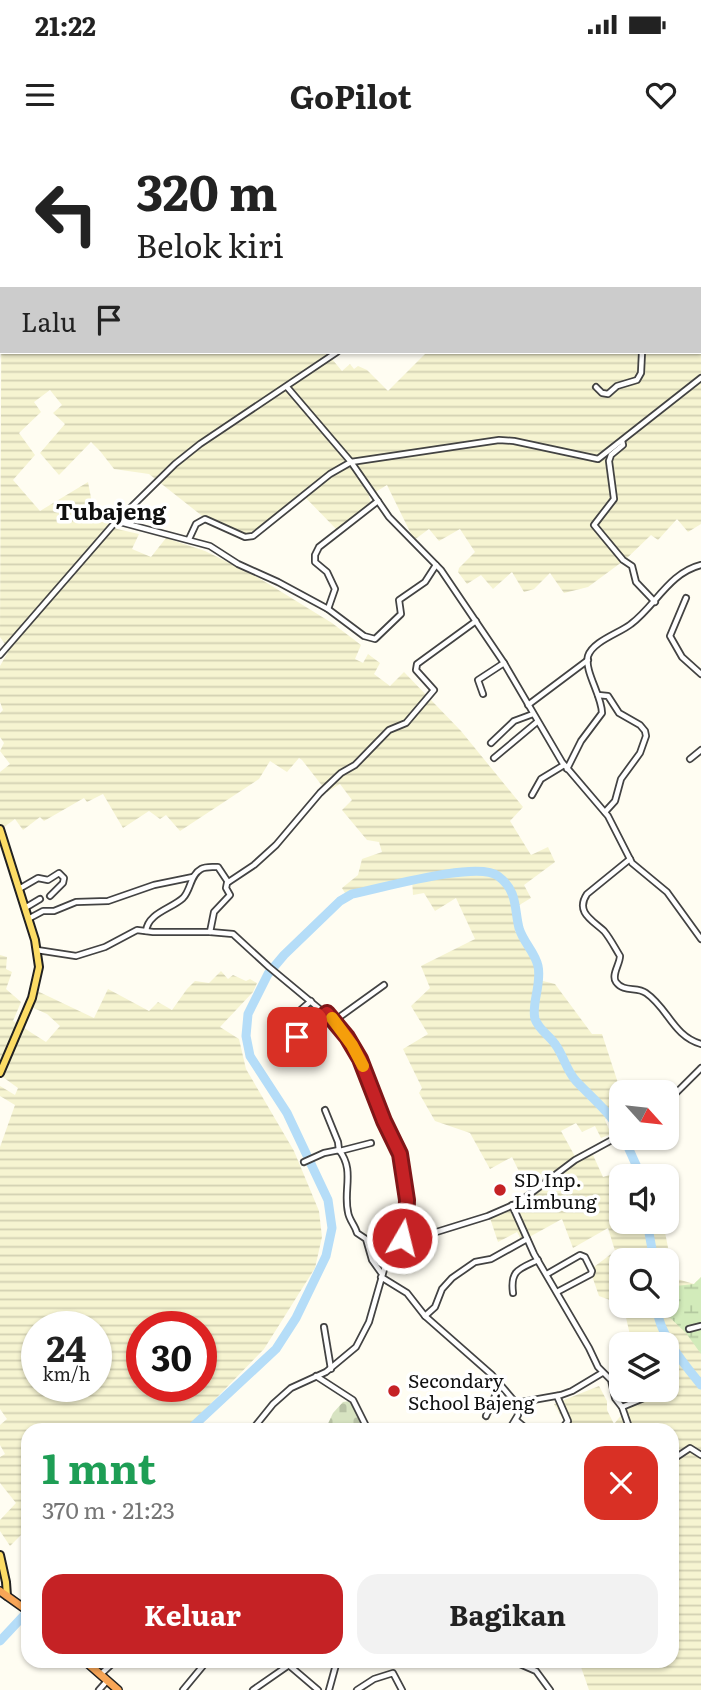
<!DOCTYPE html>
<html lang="id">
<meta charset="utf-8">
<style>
:root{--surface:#fff;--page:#f2f2f2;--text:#222;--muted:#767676;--accent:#c52225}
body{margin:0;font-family:Literata,serif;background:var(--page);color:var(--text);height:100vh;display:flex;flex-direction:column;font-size:26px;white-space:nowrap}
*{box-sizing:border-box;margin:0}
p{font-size:23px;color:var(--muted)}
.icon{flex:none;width:38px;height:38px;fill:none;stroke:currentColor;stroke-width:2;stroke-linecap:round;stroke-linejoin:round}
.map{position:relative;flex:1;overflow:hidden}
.panel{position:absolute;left:21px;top:1283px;width:658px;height:245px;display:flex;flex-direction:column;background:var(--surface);border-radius:21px;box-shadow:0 2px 5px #0004}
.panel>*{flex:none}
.banner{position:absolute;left:0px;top:0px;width:702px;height:214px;box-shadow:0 2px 5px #0004;background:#fff;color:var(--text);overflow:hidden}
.needle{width:46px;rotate:117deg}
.controls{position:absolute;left:609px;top:940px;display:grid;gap:14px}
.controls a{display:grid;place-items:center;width:70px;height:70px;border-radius:14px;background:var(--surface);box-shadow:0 2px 5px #0004;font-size:35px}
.speed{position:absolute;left:21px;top:1171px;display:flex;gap:14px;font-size:35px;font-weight:700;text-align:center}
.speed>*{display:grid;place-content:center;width:91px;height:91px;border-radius:50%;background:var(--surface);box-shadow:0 2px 5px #0004;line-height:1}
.speed small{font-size:18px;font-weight:400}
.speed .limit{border:10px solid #d22;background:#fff;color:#111}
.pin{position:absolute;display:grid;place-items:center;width:60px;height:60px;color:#fff;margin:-30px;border-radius:14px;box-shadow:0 4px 10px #0006}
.me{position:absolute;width:77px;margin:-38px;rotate:8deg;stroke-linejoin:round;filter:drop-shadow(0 0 5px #0008)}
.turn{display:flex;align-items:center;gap:24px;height:147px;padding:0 21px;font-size:32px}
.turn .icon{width:91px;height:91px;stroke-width:2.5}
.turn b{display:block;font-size:49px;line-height:60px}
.then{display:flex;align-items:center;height:66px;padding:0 21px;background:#0003;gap:14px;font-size:26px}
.round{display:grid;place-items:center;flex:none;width:74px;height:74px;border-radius:21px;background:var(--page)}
.summary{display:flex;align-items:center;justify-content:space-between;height:119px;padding:0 21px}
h1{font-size:42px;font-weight:700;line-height:52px;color:#1e9e55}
.cta{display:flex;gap:14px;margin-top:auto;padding:14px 21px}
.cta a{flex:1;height:80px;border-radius:21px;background:var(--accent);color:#fff;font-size:28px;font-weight:700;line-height:80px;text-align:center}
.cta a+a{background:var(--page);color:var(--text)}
.status{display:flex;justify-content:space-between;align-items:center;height:49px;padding:0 35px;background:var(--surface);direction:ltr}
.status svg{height:19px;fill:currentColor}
header{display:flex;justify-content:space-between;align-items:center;height:91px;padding:0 21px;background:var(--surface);font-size:32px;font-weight:700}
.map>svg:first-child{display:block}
.farmland{fill:url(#farmland-rules);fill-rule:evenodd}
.wetland{fill:url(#wetland-marsh)}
.cemetery{fill:url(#cemetery-stones)}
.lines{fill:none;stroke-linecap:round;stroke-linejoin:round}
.river{stroke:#b5ddf8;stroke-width:9}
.street-casing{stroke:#434343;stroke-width:8}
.primary-casing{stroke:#212121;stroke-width:10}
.highway-casing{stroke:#212121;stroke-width:10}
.street{stroke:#fff;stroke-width:4.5}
.primary{stroke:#fcdc65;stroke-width:6}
.highway{stroke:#f8a657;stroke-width:7}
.route-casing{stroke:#801618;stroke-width:18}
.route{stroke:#c52225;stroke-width:12}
.slow{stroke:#f59e0b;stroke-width:12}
.poi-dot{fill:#c52225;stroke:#fff;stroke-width:2.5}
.labels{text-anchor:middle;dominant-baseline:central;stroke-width:7;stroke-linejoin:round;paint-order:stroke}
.poi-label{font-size:19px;fill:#101010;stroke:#fff;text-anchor:start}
.quarter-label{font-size:23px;font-weight:bold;fill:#101010;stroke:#fff}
</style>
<div class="status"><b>21:22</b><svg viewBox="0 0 49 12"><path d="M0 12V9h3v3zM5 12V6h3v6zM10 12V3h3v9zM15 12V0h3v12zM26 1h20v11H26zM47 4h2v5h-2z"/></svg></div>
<header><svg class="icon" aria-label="menu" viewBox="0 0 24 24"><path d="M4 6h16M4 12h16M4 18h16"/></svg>GoPilot<svg class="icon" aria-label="heart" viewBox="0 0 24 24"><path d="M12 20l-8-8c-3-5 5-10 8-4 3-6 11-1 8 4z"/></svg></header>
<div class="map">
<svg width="701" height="1550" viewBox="0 0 701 1550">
<defs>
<pattern id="farmland-rules" width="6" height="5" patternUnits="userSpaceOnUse" patternTransform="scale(1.75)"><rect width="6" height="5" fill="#f6f4d1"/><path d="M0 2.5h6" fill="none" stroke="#d2d0b2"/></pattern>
<pattern id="wetland-marsh" width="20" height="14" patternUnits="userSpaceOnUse" patternTransform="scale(1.75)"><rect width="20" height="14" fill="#d2ebba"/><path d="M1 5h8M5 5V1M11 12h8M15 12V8" fill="none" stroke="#b3c89f"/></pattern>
<pattern id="cemetery-stones" width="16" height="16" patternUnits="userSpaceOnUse" patternTransform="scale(1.75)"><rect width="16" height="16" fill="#d7e3c1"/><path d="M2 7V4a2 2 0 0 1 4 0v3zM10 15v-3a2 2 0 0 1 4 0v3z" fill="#b8c2a5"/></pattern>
</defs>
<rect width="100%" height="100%" fill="#fffdf2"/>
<g class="farmland">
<path d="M7,0H701V384L688,392L677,379L658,400L651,395L626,419L588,447L564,453L550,433L534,449L524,452L512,432L493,449L481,435L467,444L458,432L459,428L475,412L460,389L439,401L429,389L414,400L387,345L369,356L371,364L338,391L303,355L243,400L206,379L149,334L114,329L100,311L91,302L59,335L40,313L65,284L53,273L62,265L50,250L34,262L41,272L19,293L35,315L13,340L40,371L88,342L92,363L109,382L117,389L139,394L132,409L151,417L166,398L205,411L254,435L332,483L361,505L355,519L363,523L368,514L380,523L374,534L390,546L404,532L461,591L523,667L510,681L531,715L548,707L555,722L524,745L531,758L516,767L515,791L531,813L539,840L555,844L592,894H602L618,943L621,963L605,980L611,994L601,998L595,986L582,992L576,983L561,991L577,1020L593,1015L603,1037L628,1029L634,1036H621V1082H663L674,1138L694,1144L701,1137V1550H589L581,1527L585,1521H672V1290H558L564,1281L554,1264L599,1246L607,1261V1270L614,1284L623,1273L629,1256L626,1250H667V1204H632L625,1173L610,1160L599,1156L590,1130L615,1111L608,1088L573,1108L562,1079L522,1101L517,1092L498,1102L490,1078L526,1064L531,1056L512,1017L490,1029L470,993L435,981L419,953L422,948L403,909L428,894L411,866L430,848L421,826L475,799L456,758L435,771L424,753L413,755L412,738L381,749L345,753L342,748L358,735L362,719L382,712L379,702L367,700L342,670L352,660L340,644L327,652L302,620L299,618L287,632L270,621L259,639L180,691L166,675L160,679L149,671L123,688L103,654L87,662L84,658L44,681L40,677L23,690L15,679L0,690V632L10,624L0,611L4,603L0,597V573L3,570L0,562V526L9,510L0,497L2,28V212H329L327,213L342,231L350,224L354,229L358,226L367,230L388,251L427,212H700V2ZM621,1120H667V1166H621Z"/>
<path d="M0,815L7,817L6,829L12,832L6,849L21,862L13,881L46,902L60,886L47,874L27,865L33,849L94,878L108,849L149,871L158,862L172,870L187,849L195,841L209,843L221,831L228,839L233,835L246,841L250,839L257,843L253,852L220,887L239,899L246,929L294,1011L319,1071L322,1097L315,1128L264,1209L185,1290H28V1388L10,1406L0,1391V1380L16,1363L0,1343V1317L5,1314L0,1305V1285L7,1279L0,1269V1007L15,965L0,956V946L15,955L18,948L0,935ZM37,1186H96V1246H37ZM142,1186H201V1246H142Z"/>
</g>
<path class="wetland" d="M701,1137V1214L686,1193L663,1171L662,1166H667V1147L694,1144Z"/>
<path class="cemetery" d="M350,1261L367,1290H325L333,1273L343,1262Z"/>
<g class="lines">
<g class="river">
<path d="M624,998L641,1036"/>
<path d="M647,1082L654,1120"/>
<path d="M657,1166C657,1192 685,1225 701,1245"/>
<path d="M189,1290L276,1209L296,1178L326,1116L332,1088L328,1060L287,973L250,916L246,896L248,874L268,834L284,815L340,761L352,754C379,749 478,720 498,736C518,751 514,768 519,788C523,802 535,812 538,826C542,844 531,864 535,879C539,890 549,895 555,904C564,916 566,930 576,941C592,958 610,972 621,993"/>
<path d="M0,1501L28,1471"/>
</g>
<defs>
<g id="street">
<path d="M417,0L418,2"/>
<path d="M571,0L573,2"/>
<path d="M527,2L529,0"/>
<path d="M287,247L351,322L389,377L441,430L504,523L562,622L608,676L632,723L667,752L701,799"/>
<path d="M596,247L602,253L608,254L617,246L637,240L641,233L642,212"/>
<path d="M622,301L623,305L611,315L609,321L614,359L594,385L623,420L632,426L636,442L655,462"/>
<path d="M116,381L210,406L238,424L278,442L328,469L364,496L375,499L401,474L399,460L425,442L436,425"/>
<path d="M189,399L196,384L205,379L245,397L253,396L330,334L351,322L499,300L514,301L598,319L701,238"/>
<path d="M686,458L670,496L682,517L701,534"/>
<path d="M328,469L335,449L327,432L315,422V415L319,407L378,361"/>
<path d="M0,515L112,386L175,324L200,304L337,212"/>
<path d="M483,554L478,540L504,523"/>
<path d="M598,555L608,556L619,573L640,585L645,591L646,596L640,613L621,639L615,661L605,672"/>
<path d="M528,565L588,520"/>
<path d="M491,603L514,581L533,574"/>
<path d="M494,618L537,582"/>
<path d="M690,619L701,610"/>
<path d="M567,629L581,601L602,573C602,556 584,531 588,516C593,501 620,493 631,484C656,465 669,433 701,425"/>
<path d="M532,655L541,639L564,625"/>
<path d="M630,719L587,754C575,772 592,780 604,791C610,798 615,808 620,816C620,824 611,835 616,842C624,853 637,846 646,853C668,868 673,896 701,904"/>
<path d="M19,749L38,738L48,740L59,733L64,738L63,743L50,756"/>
<path d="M25,768L40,759"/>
<path d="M28,779L43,771H54L76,762L108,761L154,745L193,737"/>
<path d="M146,791C148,773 171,769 183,758C191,750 190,735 201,729C206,726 212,727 218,727L228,742"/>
<path d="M210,792L214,772L230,755L226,748L227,743L254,725L276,705L320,653L341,633L355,625L389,590L406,583L434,550L416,530L417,524L476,481"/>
<path d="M37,810L76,816L105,807L137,790L153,792H210L233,794L269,827L334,881L360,919L403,1025L407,1069L404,1094L385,1126L369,1182L356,1207L326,1232L291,1248L273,1264L252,1290"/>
<path d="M290,879L311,861"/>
<path d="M334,881L384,845"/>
<path d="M308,916L297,897L327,873"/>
<path d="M667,962L701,928"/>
<path d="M325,970L338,1002L339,1010"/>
<path d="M340,1011L371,1003"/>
<path d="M304,1022L324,1013L339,1010C355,1030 343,1050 348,1072C349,1080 355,1085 357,1093L366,1099L372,1120L382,1134"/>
<path d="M512,1065L534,1114L589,1208L598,1227L611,1240L615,1258L622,1267L630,1290"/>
<path d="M401,1103L488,1076L518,1063L575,1020L621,995"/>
<path d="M547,1134L580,1115L585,1117L592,1131L591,1134L557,1152"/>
<path d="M381,1137L407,1153L425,1176L492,1235L516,1263L518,1275L509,1290"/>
<path d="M513,1153C510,1130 519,1129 538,1120"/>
<path d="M425,1176L435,1167L442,1149L452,1138L475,1122L491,1119L527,1099"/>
<path d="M324,1187L331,1229"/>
<path d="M689,1189L701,1186"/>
<path d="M316,1236L353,1260L368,1290"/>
<path d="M667,1246L674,1239"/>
<path d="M557,1256L568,1281L561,1290"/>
<path d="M516,1263L561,1255L572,1251L602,1233"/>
<path d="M622,1267L663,1250"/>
<path d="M486,1276L500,1245"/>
<path d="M516,1280L528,1290"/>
<path d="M672,1320L690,1308L701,1315"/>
<path d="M284,1521L318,1550"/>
<path d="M513,1521L536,1531L550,1550"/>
<path d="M101,1534L115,1521"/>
<path d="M99,1550L107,1541"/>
<path d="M183,1550L207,1521"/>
<path d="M253,1550L289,1525"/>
<path d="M329,1550L337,1521"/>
<path d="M357,1550L374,1539L393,1533L402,1550"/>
</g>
<g id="primary">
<path d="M0,689L35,800L39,827L32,858L0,933"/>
<path d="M0,1415L6,1442L7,1456"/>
</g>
<g id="highway">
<path d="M0,1451L28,1471"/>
<path d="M85,1521L118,1550"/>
</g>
</defs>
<use href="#street" class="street-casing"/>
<use href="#primary" class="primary-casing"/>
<use href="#highway" class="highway-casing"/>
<use href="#street" class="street"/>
<use href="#primary" class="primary"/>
<use href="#highway" class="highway"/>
</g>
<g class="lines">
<defs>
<path id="route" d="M297,897L327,873L347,897L360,919L384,981L400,1014L407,1060L406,1087L402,1098"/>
</defs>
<use href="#route" class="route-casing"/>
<use href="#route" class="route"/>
<path class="slow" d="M332,878L352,905L363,926"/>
</g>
<g class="poi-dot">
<circle cx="500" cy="1050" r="7"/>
<circle cx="394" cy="1251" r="7"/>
</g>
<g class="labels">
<g class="poi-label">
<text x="514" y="1039">SD Inp.<tspan x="514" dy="22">Limbung</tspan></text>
<text x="408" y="1240">Secondary<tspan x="408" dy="22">School Bajeng</tspan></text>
</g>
<g class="quarter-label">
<text x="111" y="370">Tubajeng</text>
</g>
</g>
</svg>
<div class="controls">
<a><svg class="needle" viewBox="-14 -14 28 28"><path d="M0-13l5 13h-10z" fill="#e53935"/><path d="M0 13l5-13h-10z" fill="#767676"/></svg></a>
<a><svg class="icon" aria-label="sound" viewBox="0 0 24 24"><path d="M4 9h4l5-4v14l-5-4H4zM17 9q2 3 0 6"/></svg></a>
<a><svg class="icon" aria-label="search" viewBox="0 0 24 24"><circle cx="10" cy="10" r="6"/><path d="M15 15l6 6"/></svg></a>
<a><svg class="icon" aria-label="layers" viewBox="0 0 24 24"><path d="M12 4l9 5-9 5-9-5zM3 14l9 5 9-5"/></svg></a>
</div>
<div class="speed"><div>24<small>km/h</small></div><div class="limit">30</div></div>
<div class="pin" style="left:297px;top:897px;background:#d93025"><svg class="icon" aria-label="arrive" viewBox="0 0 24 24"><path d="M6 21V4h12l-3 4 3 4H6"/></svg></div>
<svg class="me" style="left:402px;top:1098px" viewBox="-20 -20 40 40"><circle r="17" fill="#c52225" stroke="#fff" stroke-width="3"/><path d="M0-11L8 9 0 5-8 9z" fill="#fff"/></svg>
<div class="banner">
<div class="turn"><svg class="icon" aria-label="left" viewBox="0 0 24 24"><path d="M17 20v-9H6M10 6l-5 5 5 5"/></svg><div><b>320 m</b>Belok kiri</div></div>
<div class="then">Lalu<svg class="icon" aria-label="arrive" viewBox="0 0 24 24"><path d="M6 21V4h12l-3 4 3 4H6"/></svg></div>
</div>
<section class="panel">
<div class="summary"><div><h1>1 mnt</h1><p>370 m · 21:23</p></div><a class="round" style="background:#d93025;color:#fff"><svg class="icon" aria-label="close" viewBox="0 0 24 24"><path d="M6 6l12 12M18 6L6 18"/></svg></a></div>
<div class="cta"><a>Keluar</a><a>Bagikan</a></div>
</section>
</div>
